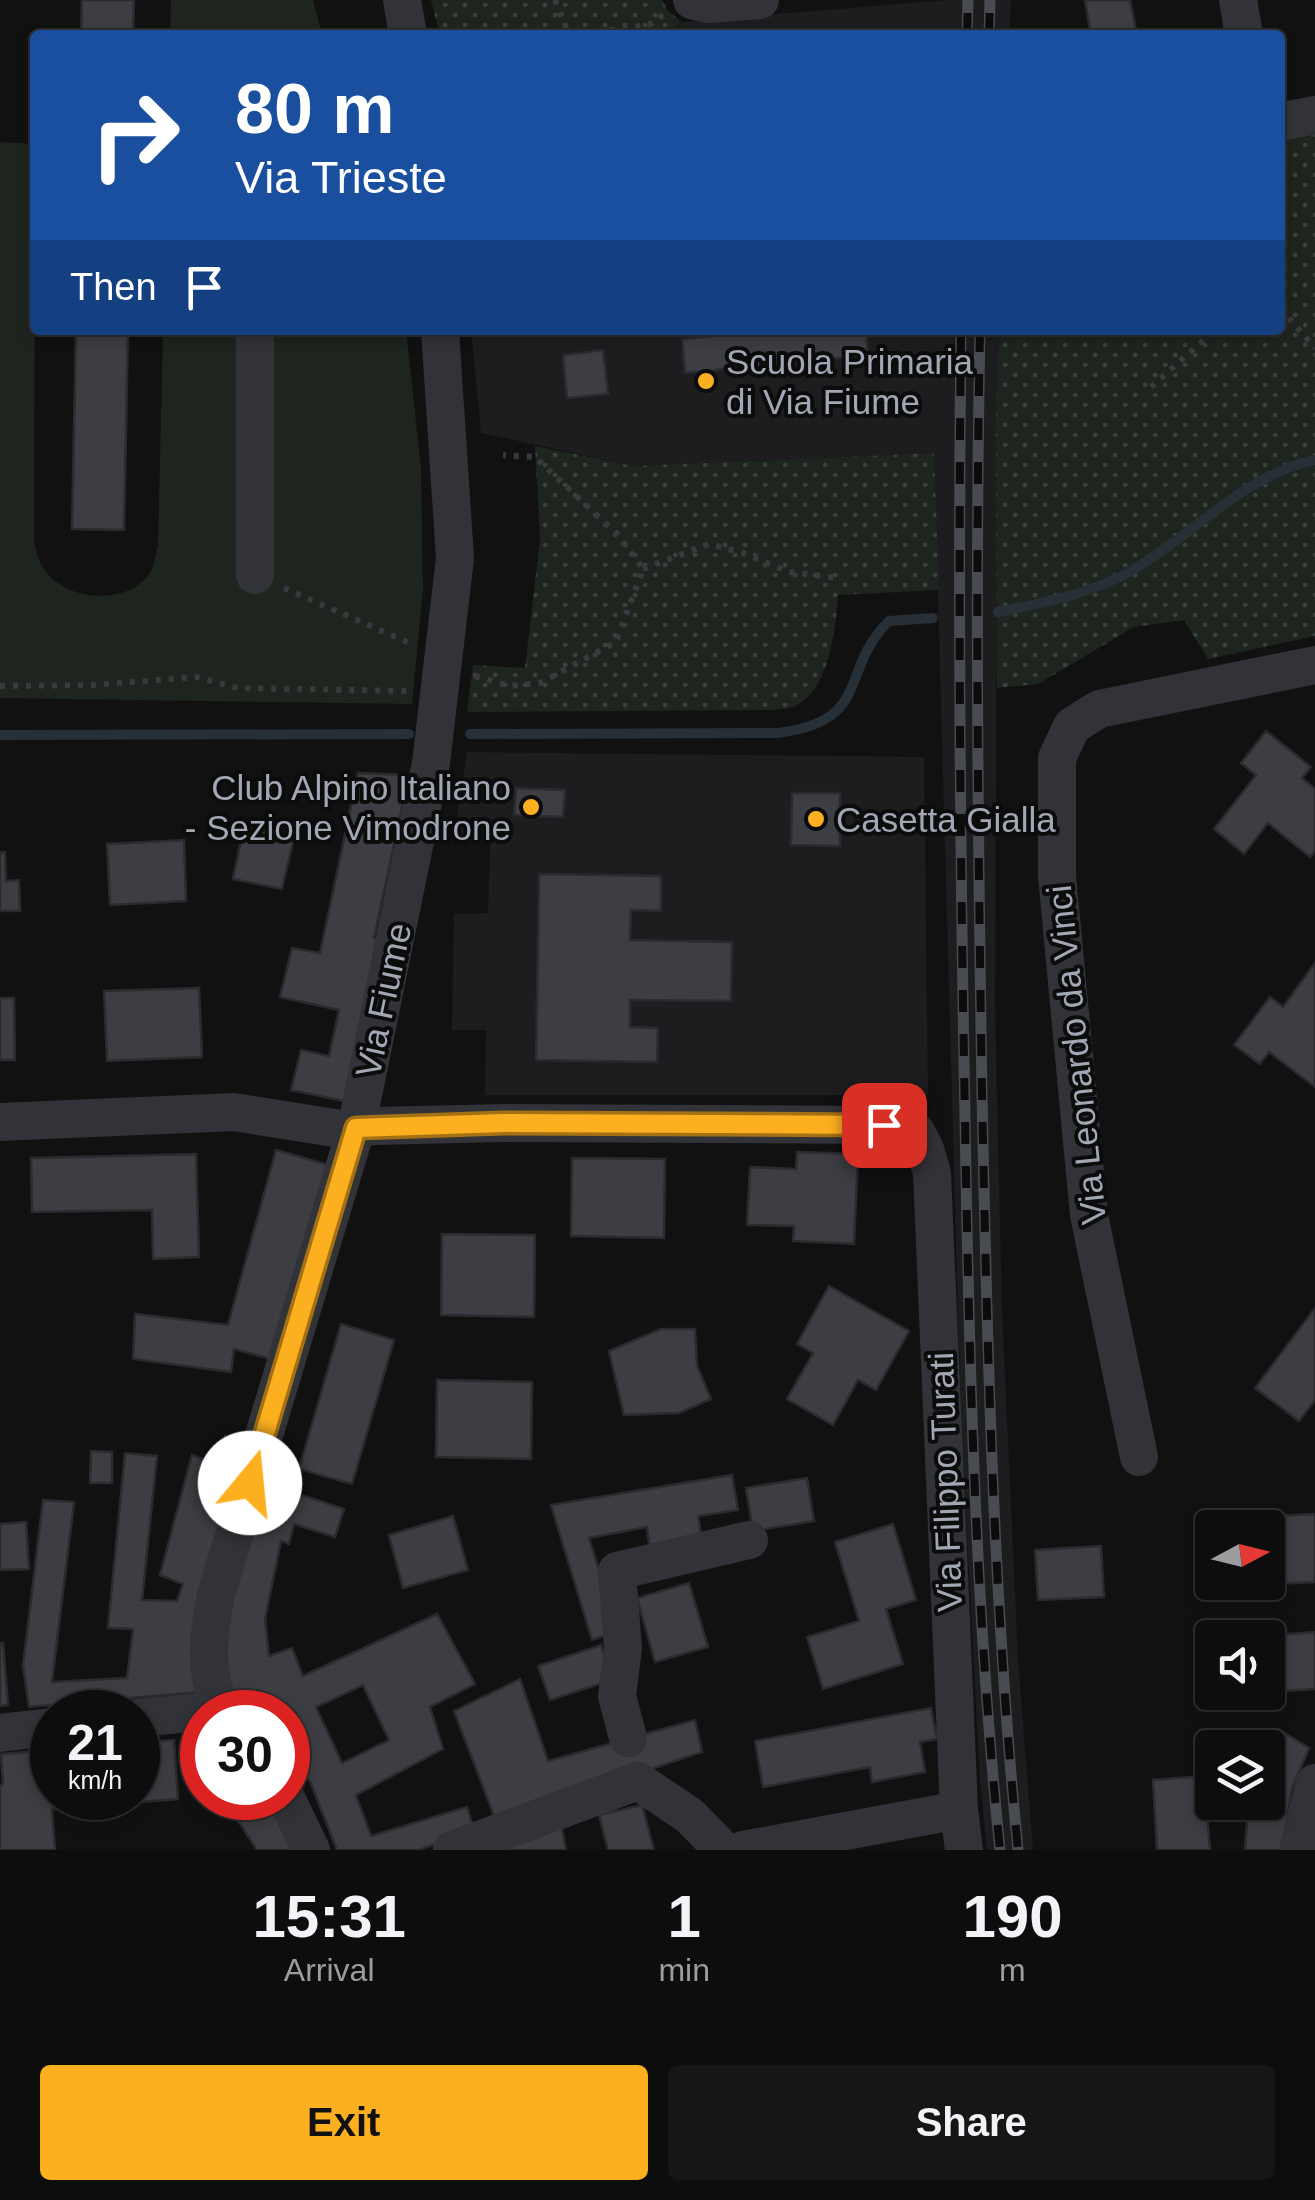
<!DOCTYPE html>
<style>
:root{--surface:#0d0d0e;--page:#161617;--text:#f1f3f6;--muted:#9a9c9e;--line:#2d2d2e;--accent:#fdb01f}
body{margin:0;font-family:Arial,sans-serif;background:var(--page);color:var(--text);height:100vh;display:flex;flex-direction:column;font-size:38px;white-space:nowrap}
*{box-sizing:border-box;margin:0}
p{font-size:32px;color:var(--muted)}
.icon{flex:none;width:55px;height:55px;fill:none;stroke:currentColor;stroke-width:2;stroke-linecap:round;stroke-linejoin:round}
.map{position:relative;height:1850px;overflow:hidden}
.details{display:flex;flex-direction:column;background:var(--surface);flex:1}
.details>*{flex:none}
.top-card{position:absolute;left:30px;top:30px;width:1255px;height:305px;border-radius:10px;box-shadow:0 5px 15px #0003,0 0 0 2px var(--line);background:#1a4fa0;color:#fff;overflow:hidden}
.needle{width:65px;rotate:83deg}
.controls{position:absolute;left:1195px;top:1510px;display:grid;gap:20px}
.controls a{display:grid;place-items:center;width:90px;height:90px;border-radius:10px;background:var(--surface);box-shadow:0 5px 15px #0003,0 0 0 2px var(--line);font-size:50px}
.speed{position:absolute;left:30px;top:1690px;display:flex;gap:20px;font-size:50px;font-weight:700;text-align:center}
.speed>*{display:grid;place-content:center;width:130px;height:130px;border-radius:50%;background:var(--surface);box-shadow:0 5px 15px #0003,0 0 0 2px var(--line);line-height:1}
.speed small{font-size:25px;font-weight:400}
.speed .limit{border:15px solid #d22;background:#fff;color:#111}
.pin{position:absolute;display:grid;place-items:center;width:85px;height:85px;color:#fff;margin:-42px;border-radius:20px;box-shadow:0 5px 15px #0006}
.me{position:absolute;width:110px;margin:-55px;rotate:17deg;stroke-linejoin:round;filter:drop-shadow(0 0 8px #0008)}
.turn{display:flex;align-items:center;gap:35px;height:210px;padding:0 40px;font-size:45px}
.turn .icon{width:130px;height:130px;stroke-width:2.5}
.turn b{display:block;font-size:70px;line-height:85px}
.then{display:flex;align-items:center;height:95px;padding:0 40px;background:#0003;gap:20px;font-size:38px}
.eta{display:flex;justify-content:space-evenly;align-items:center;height:170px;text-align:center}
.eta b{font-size:60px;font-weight:600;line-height:70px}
.button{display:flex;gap:20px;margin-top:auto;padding:20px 40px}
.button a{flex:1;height:115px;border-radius:10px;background:var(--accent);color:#111;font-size:40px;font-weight:600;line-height:115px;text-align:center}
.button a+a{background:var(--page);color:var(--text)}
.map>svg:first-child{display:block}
.built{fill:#1d1d1f}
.grass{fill:#1d251e}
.park{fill:url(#park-dots)}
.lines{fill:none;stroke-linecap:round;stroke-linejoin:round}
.stream{stroke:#273037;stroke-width:10}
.building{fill:#3d3e43;stroke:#2b2b2f;stroke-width:2.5;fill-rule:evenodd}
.path{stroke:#383a3f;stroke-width:6;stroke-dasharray:5 8;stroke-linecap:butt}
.minor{stroke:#323338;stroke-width:38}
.rail-casing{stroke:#484b51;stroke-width:11}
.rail{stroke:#0c0c0d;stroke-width:8;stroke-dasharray:22;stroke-linecap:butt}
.route-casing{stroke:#a47214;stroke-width:25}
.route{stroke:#fdb01f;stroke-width:18}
.poi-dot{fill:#fdb01f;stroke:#0c0c0d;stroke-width:4}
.labels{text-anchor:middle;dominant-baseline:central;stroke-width:8;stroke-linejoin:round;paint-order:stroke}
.poi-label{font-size:35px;fill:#a1a7b4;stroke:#0c0c0d;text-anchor:start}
.street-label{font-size:35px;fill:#a1a7b4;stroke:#0c0c0d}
</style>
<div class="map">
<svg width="1315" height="1850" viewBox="0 0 1315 1850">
<defs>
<pattern id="park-dots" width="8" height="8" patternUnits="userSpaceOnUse" patternTransform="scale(2.5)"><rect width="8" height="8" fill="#1d251e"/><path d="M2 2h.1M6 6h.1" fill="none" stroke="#3b423c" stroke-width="1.8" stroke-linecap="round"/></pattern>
</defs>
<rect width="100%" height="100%" fill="#111112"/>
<g class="built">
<path d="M947,0H1011L1009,35H665L682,22Z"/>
<path d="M471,330H998L995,1006L1002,1310L1018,1659L1033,1850H987L980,1780L961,1421L934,453L634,466L481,433Z"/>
<path d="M467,752L924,757L928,1095H485L486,1030H452L454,914L488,913L490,843L453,842Z"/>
</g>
<g class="grass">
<path d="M171,0H313L322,35H170Z"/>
<path d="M0,142L35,144L34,543C36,550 38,560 42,566C61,600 123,607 148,576C154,569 155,555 158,546L163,330H406L421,468L423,589L412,704L0,698Z"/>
</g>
<g class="park">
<path d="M431,0H662L668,11L682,22L665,35H440Z"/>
<path d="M1315,131V636L1208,659L1184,620L1134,627L1038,684L997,688L996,419L999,330H1280V137Z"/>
<path d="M535,446L634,466L934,453L939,590L838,595C836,627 829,694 793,707C786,709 777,709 769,710L467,712L473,665L525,668L540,540Z"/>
</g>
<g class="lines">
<g class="stream">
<path d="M998,612C1042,603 1091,594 1131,571C1193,535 1242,476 1315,460"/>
<path d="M470,734L778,733C873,721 838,671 889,621L933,618"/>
<path d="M0,735L409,734"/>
</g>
</g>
<g class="building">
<path d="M82,0H134L133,35H81Z"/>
<path d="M1085,0H1130L1137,35H1091Z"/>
<path d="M76,330H128L124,530L72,529Z"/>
<path d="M565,330H622L565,335Z"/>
<path d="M731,330H866L868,355L685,373L682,339L731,334Z"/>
<path d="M603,350L608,394L567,398L563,355Z"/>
<path d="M1266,731L1311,767L1302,778L1315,789V851L1310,857L1268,823L1244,854L1214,829L1256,775L1241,763Z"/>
<path d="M358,773L409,775L374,938L386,941L349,1102L291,1090L301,1050L329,1056L339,1010L280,997L292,948L320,953Z"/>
<path d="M516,788L565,790L563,817L514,815Z"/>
<path d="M792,793H840V846L791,845Z"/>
<path d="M244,826L294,837L282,889L233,879Z"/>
<path d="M184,840L186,901L110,905L107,844Z"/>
<path d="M5,852L6,881L19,880L20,911H0V853Z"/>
<path d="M539,874L661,876V911L631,910L630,940L732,942L731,1001L630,1000V1027L658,1028L657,1062L536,1060Z"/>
<path d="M1315,963V1087L1269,1052L1260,1064L1234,1045L1270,997L1283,1007Z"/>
<path d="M199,988L202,1057L107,1061L104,991Z"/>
<path d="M0,998H14L15,1060H0Z"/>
<path d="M276,1150L329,1165L275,1360L234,1349L231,1372L133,1359L135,1314L228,1325Z"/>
<path d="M797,1152L858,1154L854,1244L793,1241L794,1226L747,1225L750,1167L796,1169Z"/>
<path d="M196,1154L199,1257L153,1259L152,1210L32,1212L31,1158Z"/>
<path d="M572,1158L665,1159L664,1238L571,1236Z"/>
<path d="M442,1234L535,1235L534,1317L441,1315Z"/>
<path d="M829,1286L909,1331L876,1390L858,1380L833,1425L787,1399L813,1353L797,1344Z"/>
<path d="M1315,1308V1400L1299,1421L1255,1388Z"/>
<path d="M341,1324L394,1340L352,1484L299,1469Z"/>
<path d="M661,1329H695L697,1366L711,1399L679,1413L624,1415L609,1351Z"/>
<path d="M437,1380L532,1382L531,1459L436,1457Z"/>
<path d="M225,1436L248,1445L199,1692L29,1707L23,1666L43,1500L74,1502L52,1682L127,1678L133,1629L108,1628L125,1453L157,1456L142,1600L177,1601L183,1584L160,1575L192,1455L216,1464Z"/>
<path d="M91,1451L112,1452V1483H90Z"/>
<path d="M732,1475L738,1510L698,1516L702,1541L650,1551L647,1527L589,1538L618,1631L592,1640L551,1505Z"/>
<path d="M807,1478L814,1521L753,1531L746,1488Z"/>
<path d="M262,1482L344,1509L335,1537L294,1524L289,1544L281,1541L265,1619L269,1656L292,1648L303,1676L437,1614L475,1684L430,1707L443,1749L356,1795L371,1836L467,1807L474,1830L419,1850H337L310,1781L288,1758V1712H245L237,1704L229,1684L222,1619ZM363,1685L389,1740L342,1763L316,1707Z"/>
<path d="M1315,1514V1582L1255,1585L1268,1582V1528H1252V1517Z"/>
<path d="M453,1516L468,1570L403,1588L389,1535Z"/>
<path d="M26,1522L29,1569L0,1570V1524Z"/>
<path d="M893,1524L916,1600L886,1609L903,1664L823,1689L807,1637L859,1621L835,1542Z"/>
<path d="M1101,1546L1104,1597L1038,1600L1035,1550Z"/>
<path d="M689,1583L708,1647L655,1662L637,1598Z"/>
<path d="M1315,1632V1689L1268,1692V1638L1264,1636Z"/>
<path d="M0,1643H3L8,1705L0,1706Z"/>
<path d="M601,1645L612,1680L550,1700L538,1666Z"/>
<path d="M520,1679L548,1761L695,1720L702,1752L496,1821L454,1711Z"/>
<path d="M931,1708L937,1739L920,1742L925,1772L872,1782L870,1767L763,1787L755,1741Z"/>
<path d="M1278,1729L1309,1748L1292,1789L1282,1850H1245L1248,1808L1230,1802H1268V1748H1263Z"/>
<path d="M174,1740L178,1799L52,1809L55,1850H0V1785L3,1784L1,1754L52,1750V1798H138V1743Z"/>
<path d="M1204,1776L1210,1850H1157L1153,1780Z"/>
<path d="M231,1798H273L299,1850H257L226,1802Z"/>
<path d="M642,1805L654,1850H608L599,1815Z"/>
<path d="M561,1822L566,1850H485Z"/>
</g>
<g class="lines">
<g class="path">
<path d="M555,0L569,35"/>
<path d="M571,35L649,25L666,13"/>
<path d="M1280,308L1315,348"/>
<path d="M1151,387L1215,330"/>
<path d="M643,569L709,544L743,553L789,572L838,578"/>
<path d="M284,588L414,645"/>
<path d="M475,676L510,686L540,683L616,642L643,569L617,534L535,457L503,455"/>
<path d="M0,686L94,685L196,677L238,688L407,691"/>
</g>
<g class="minor">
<path d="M402,0L408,35"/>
<path d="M692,0L708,4L760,0"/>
<path d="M1238,0L1244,35"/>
<path d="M1280,122L1315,115"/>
<path d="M255,575V330"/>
<path d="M0,1122L234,1112L347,1130L374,1126L504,1123L884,1125L916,1132L925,1149L932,1173L959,1810L964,1850"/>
<path d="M1139,1457L1089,1215L1057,876V758L1072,726L1099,709L1315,665"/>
<path d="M223,1712C203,1676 208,1635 216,1595L356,1129L431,763L455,558L440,330"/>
<path d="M138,1718L221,1710"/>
<path d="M0,1733L52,1727"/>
<path d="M628,1738L617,1696L623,1648L617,1571L749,1540"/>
<path d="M638,1781L690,1816L723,1850"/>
<path d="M286,1798L311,1850"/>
<path d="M452,1850L638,1781"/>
<path d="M743,1850L959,1810"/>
<path d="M1298,1850L1315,1783"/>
</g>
<defs>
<g id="rail">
<path d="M967,35L968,0"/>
<path d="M989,35L990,0"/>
<path d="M961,330C958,592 960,855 965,1117C969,1362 975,1606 1000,1850"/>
<path d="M980,330C975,585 978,840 982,1094C987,1347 993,1599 1018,1850"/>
</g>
</defs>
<use href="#rail" class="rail-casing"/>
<use href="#rail" class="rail"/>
</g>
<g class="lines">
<defs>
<path id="route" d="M250,1483L356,1128L504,1123L884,1125"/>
</defs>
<use href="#route" class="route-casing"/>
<use href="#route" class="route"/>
</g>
<g class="poi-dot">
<circle cx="706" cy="381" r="10"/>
<circle cx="531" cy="807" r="10"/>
<circle cx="816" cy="819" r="10"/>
</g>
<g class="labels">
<g class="poi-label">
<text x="726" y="361">Scuola Primaria<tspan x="726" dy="40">di Via Fiume</tspan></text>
<text x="511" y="787" text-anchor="end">Club Alpino Italiano<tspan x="511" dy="40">- Sezione Vimodrone</tspan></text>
<text x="836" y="819">Casetta Gialla</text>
</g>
<g class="street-label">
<text transform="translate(383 1000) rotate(-78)">Via Fiume</text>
<text transform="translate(1076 1055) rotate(-96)">Via Leonardo da Vinci</text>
<text transform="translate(945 1482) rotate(-92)">Via Filippo Turati</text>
</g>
</g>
</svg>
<div class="controls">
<a><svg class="needle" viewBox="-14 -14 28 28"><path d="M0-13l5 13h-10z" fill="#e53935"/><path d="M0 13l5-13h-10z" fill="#9a9c9e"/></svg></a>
<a><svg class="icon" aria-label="sound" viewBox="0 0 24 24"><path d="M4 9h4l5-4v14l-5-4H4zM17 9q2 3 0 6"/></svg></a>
<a><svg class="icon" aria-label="layers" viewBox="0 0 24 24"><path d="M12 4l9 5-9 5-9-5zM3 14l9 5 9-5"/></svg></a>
</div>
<div class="speed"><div>21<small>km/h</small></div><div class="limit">30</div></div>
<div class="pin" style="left:884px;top:1125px;background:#d93025"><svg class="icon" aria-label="arrive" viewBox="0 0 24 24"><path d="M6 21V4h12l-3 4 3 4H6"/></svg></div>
<svg class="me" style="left:250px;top:1483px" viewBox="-20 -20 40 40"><circle r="19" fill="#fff"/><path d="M0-13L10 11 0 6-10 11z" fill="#fdb01f"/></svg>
<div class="top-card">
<div class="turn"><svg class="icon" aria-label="right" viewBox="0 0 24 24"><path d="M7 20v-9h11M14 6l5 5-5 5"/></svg><div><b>80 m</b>Via Trieste</div></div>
<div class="then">Then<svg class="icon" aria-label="arrive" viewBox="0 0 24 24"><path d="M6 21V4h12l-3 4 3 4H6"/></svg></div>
</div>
</div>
<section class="details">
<div class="eta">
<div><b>15:31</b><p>Arrival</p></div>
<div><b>1</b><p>min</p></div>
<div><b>190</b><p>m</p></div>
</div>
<div class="button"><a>Exit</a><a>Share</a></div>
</section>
